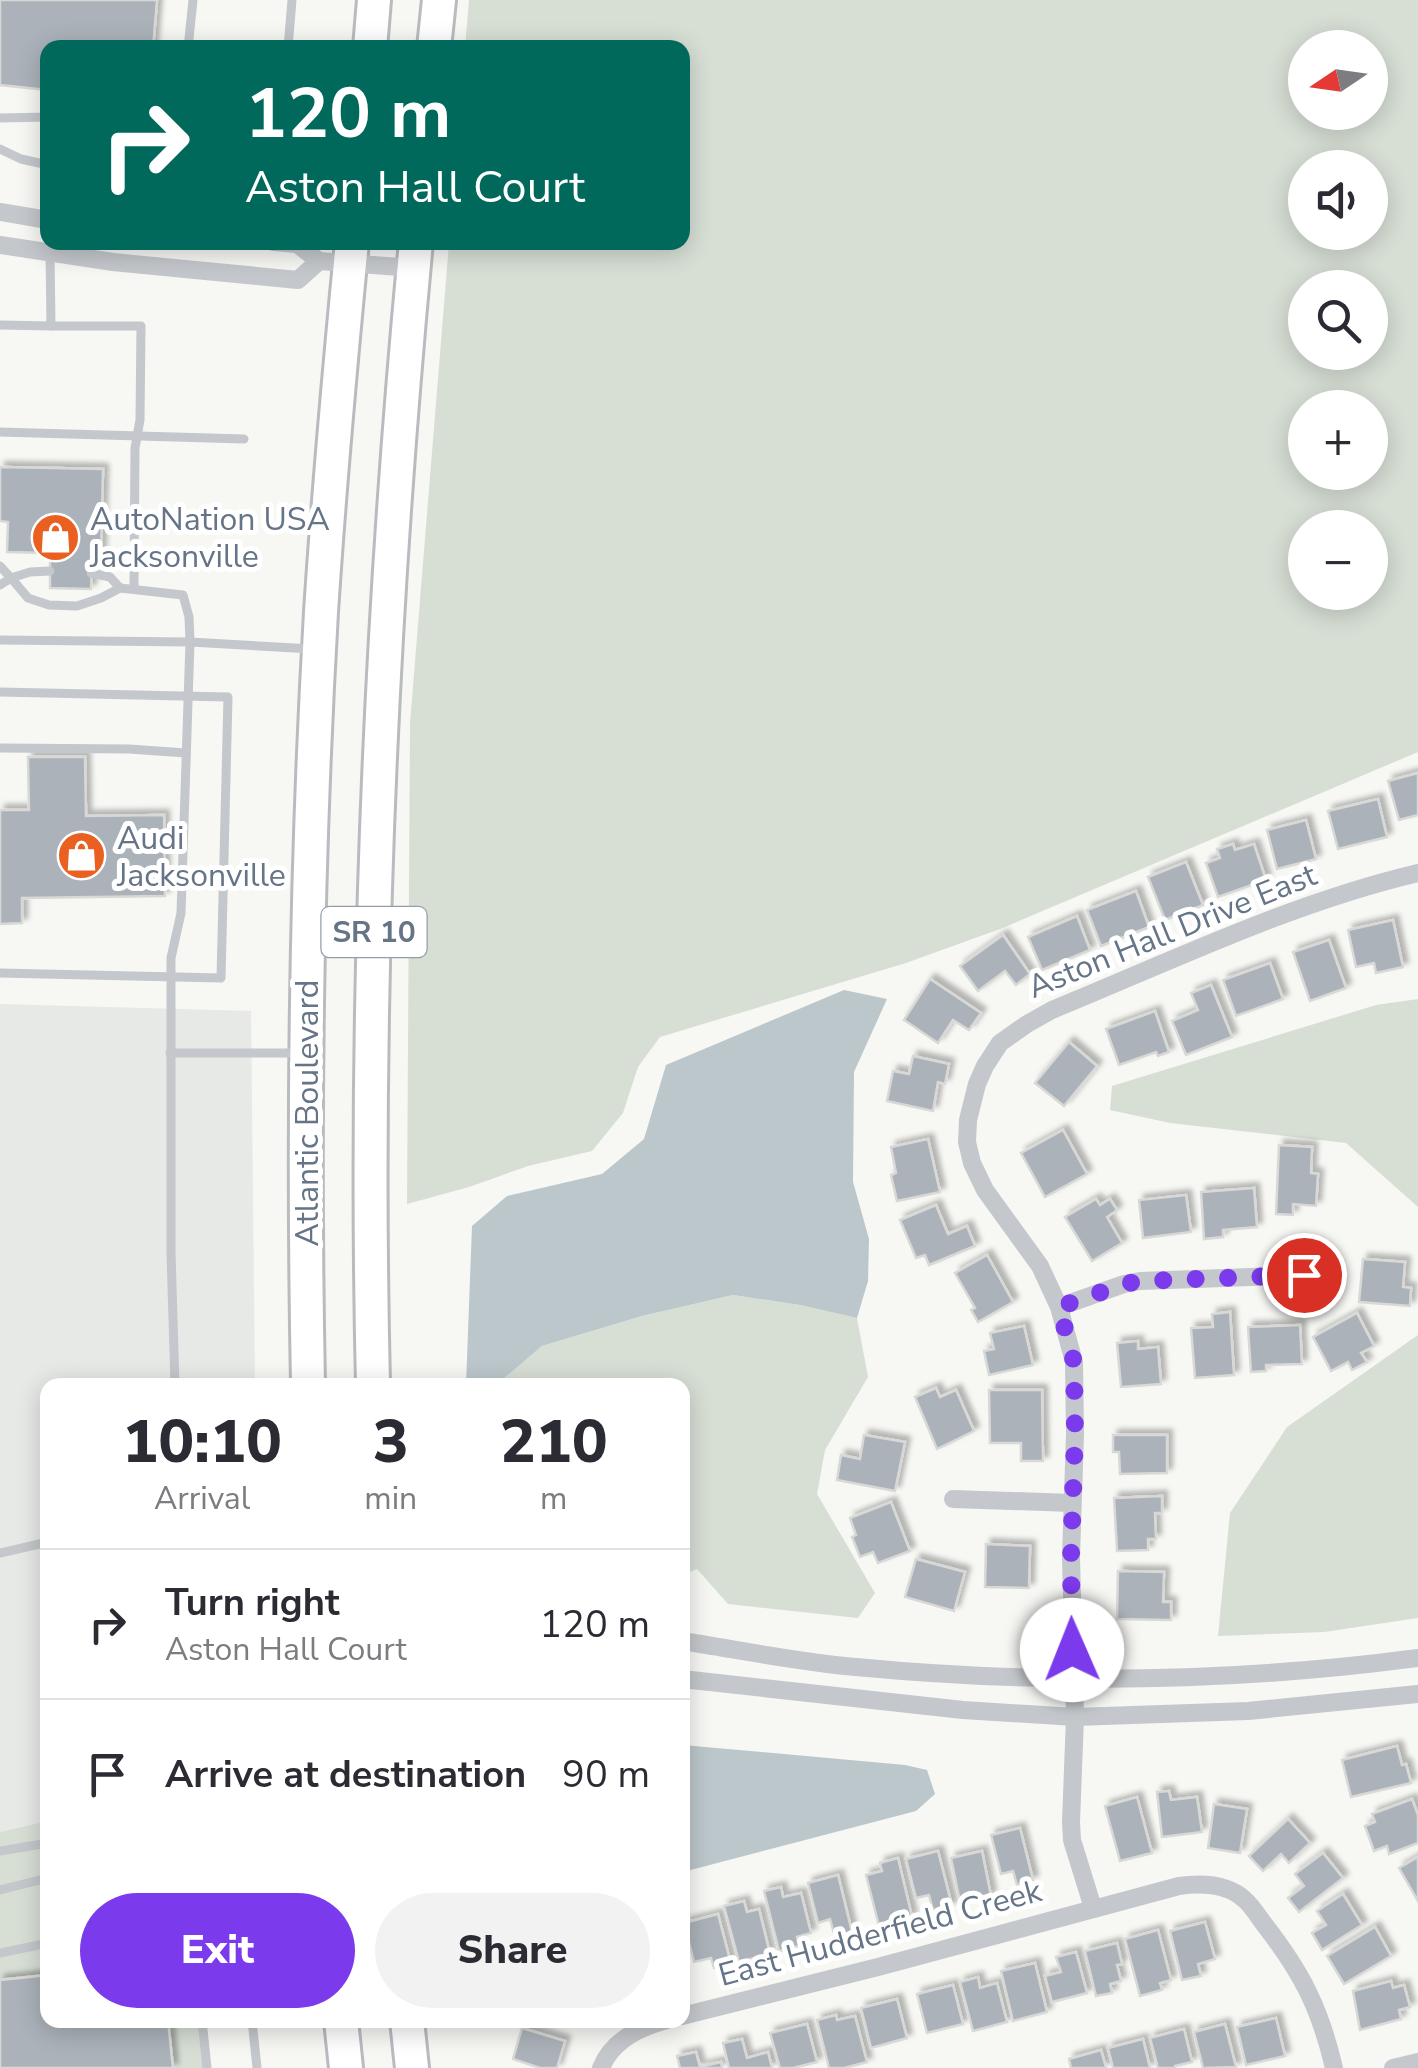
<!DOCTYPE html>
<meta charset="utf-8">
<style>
:root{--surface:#fff;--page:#f2f2f3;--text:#2b2b33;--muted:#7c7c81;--line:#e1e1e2;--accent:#7c3aed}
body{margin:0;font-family:"Nunito Sans",sans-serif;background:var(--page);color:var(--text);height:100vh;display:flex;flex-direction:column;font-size:38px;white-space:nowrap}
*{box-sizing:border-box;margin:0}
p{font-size:32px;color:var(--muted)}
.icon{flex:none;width:55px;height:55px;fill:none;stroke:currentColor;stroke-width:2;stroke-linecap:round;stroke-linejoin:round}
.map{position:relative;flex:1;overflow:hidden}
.drawer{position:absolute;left:40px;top:1378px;width:650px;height:650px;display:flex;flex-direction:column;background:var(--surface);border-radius:20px;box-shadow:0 5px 25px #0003}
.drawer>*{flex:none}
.banner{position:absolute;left:40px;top:40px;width:650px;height:210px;border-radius:20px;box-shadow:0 5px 25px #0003;background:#00695c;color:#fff;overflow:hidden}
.needle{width:65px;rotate:257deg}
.tools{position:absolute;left:1288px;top:30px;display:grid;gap:20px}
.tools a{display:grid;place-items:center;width:100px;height:100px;border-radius:50%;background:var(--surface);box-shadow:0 5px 25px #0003;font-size:50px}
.pin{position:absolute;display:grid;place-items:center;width:85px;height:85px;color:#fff;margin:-42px;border:5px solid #fff;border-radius:50%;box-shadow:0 2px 10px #0007}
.me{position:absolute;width:110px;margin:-55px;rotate:359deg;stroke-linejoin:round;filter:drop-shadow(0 0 8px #0008)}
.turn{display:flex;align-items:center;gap:35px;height:210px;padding:0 40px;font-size:45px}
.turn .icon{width:130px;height:130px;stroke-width:2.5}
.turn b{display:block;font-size:70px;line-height:85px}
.eta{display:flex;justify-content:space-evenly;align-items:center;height:170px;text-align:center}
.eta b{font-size:60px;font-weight:800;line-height:70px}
.button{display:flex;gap:20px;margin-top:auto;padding:20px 40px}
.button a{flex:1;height:115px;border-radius:60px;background:var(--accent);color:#fff;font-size:40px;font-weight:800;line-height:115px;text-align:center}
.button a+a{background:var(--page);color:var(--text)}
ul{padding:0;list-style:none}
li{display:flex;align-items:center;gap:30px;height:150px;padding:0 40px;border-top:2px solid var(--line)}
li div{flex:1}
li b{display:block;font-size:38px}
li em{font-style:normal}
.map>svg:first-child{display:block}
.built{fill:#e7e9e7}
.green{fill:#d7dfd5;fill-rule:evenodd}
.water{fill:#bcc7cc}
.building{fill:#abb2b9;stroke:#d8d9d6;stroke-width:2.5;filter:url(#shadow)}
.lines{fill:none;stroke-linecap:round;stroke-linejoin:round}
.highway-casing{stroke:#b9bbbf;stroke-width:38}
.lane{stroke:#c4c7cb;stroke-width:9}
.street{stroke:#c4c7cb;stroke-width:18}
.highway{stroke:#fff;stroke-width:32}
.route{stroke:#7c3aed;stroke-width:18;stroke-dasharray:0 32.4}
.labels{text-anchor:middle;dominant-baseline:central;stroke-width:10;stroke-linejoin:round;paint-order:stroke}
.shield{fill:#fff;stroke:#939eaa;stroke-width:2.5}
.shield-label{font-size:30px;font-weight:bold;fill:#657486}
.poi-label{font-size:32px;fill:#657486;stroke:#fff;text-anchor:start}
.street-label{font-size:32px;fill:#657486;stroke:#fff}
</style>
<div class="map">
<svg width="1418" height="2068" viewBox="0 0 1418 2068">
<defs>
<filter id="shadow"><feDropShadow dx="5" dy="-5" stdDeviation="2.5" flood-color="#0004"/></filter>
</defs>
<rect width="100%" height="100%" fill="#f7f7f4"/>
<path class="built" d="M0,1004L251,1011L255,1385H48L47,1821L0,1832Z"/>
<g class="green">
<path d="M469,0H1418V752L1000,929L906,963L660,1037L638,1067L623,1113L592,1151L528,1166L469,1187L407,1204L410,723L449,243L682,242V48L465,47ZM1305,48H1370V112H1305ZM1305,168H1370V232H1305ZM1305,288H1370V352H1305ZM1305,408H1370V472H1305ZM1305,528H1370V592H1305Z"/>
<path d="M1418,999V1207L1346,1143L1170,1123L1110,1110L1112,1086L1376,1005Z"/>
<path d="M733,1295L800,1305L857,1318L868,1377L825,1450L817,1494L875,1593L858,1618L728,1604L697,1569L683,1575L682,1385H491L497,1383L542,1346L642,1316Z"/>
<path d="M1418,1335V1618L1324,1632L1218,1636L1230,1513L1287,1427Z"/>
<path d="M47,1821L48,2020H205L210,2068H0V1832Z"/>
</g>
<g class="water">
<path d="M844,990L887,999L854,1072L853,1182L869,1239L868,1281L857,1318L800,1305L733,1295L642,1316L542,1346L497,1384L466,1385L472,1226L507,1196L602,1174L644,1139L666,1065Z"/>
<path d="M683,1745L905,1765L927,1770L935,1794L916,1811L683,1872Z"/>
</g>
<g class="building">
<path d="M0,0H157L153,48H48V90L0,85Z"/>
<path d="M0,467L103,469L101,554H92L91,589L50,588V553L7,552L8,522L0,521Z"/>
<path d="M28,757H85L86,816L164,815L165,896L22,898V923L0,924V810H29Z"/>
<path d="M1418,773V815L1399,820L1388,781Z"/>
<path d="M1378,799L1387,837L1338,849L1328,811Z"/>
<path d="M1306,820L1316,859L1277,869L1267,830Z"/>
<path d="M1233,844L1235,850L1254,844L1266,880L1218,897L1206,863L1220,858L1217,849Z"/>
<path d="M1186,862L1203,905L1165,920L1148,877Z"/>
<path d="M1136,891L1149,927L1101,946L1087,910Z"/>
<path d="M1077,916L1090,950L1042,970L1028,937Z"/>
<path d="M1393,920L1403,967L1376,973L1374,963L1356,967L1348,930Z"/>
<path d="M1003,935L1030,974L1016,985L1005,971L978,991L960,966Z"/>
<path d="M1329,940L1346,988L1310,1001L1293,952Z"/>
<path d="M1270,963L1283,999L1236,1016L1223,980Z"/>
<path d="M930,979L981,1013L969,1030L953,1020L938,1043L904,1020Z"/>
<path d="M1211,985L1232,1037L1186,1055L1172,1021L1198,1010L1191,993Z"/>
<path d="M1155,1011L1169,1052L1158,1056L1156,1052L1119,1065L1106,1029Z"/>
<path d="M1069,1042L1097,1066L1064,1106L1035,1083Z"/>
<path d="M913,1056L949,1064L945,1084L938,1082L933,1111L887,1101L893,1071L909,1074Z"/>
<path d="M1063,1130L1087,1174L1045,1197L1021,1153Z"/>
<path d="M928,1139L940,1192L897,1201L891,1175L896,1173L891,1147Z"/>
<path d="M1279,1145L1312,1147L1311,1173L1318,1174L1316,1206L1293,1204V1215L1276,1214Z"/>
<path d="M1254,1188L1257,1227L1223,1230V1237L1204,1239L1201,1192Z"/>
<path d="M1186,1195L1191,1232L1143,1238L1139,1200Z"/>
<path d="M1096,1199L1100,1205L1110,1199L1117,1210L1107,1217L1122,1243L1092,1261L1065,1217Z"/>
<path d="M936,1205L948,1234L967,1226L975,1246L929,1265L925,1255L916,1258L900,1220Z"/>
<path d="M987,1255L1013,1302L978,1322L971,1310L975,1308L955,1273Z"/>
<path d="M1363,1259L1405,1262L1403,1287L1411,1288L1410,1306L1359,1302Z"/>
<path d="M1230,1312L1234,1375L1195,1378L1191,1328L1213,1327L1212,1314Z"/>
<path d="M1357,1313L1374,1346L1361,1353L1367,1362L1352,1370L1348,1362L1331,1371L1313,1337Z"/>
<path d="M1300,1325L1302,1364L1266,1365V1371L1251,1372L1248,1327Z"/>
<path d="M1024,1326L1033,1365L989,1375L984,1351L994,1349L990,1333Z"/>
<path d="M1138,1341V1349L1158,1347L1161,1384L1121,1387L1117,1343Z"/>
<path d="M936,1388L940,1397L956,1390L974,1431L937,1449L915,1397Z"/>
<path d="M989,1390H1042L1043,1461H1021V1443H990Z"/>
<path d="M864,1435L905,1442L895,1491L837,1480L841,1455L860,1459Z"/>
<path d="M1113,1435H1167V1473L1120,1474L1119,1452H1113Z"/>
<path d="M1162,1496V1513H1155L1156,1539H1148V1550L1117,1551L1114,1498Z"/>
<path d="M891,1502L910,1551L878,1563L873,1552L860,1557L852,1537L856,1535L850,1518Z"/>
<path d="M986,1544L1030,1546L1029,1588L985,1587Z"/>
<path d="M916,1559L965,1572L954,1611L905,1597Z"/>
<path d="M1118,1571L1164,1572L1163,1602H1171V1620L1117,1619Z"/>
<path d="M1397,1746L1402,1765L1406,1764L1411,1783L1351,1797L1342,1760Z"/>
<path d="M1169,1791L1171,1800L1197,1797L1202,1832L1162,1837L1157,1792Z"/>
<path d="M1137,1797L1152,1853L1120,1861L1105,1806Z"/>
<path d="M1412,1799L1418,1815V1843L1389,1854L1387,1846L1374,1851L1365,1826L1375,1822L1372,1814Z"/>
<path d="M1214,1804L1247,1809L1240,1853L1208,1848Z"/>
<path d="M1288,1819L1310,1843L1289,1863L1281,1854L1263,1871L1249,1856Z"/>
<path d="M1020,1828L1033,1880L1017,1885L1013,1871L1001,1874L991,1835Z"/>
<path d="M938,1851L952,1906L933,1910L929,1895L916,1898L906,1859Z"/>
<path d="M982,1851L991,1896L960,1902L951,1858Z"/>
<path d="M1323,1853L1343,1878L1299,1912L1288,1898L1304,1886L1295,1874Z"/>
<path d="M1418,1857V1901L1399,1868Z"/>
<path d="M898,1858L912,1917L879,1926L866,1875L882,1871L880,1863Z"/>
<path d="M838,1875L852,1932L835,1937L830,1919L818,1923L808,1883Z"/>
<path d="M781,1887L783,1897L801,1893L811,1933L797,1937L799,1946L779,1951L764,1891Z"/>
<path d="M1343,1894L1362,1925L1322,1950L1312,1933L1326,1925L1317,1911Z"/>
<path d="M744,1901L747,1912L759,1909L770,1954L739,1962L724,1906Z"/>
<path d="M718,1914L731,1964L714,1968L711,1958L694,1962L684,1923Z"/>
<path d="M1205,1922L1215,1959L1198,1964L1201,1976L1182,1980L1170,1931Z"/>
<path d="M1375,1927L1391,1956L1344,1984L1327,1956Z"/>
<path d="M1158,1930L1171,1980L1160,1983L1162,1990L1140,1996L1125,1939Z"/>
<path d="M1117,1943L1122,1964L1117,1965L1121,1981L1110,1984L1112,1993L1096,1996L1085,1951Z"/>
<path d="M1076,1952L1087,1993L1052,2002L1045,1976L1061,1972L1056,1957Z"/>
<path d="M1035,1963L1047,2012L1013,2021L1001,1971Z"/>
<path d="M48,1975V2020H168L173,2068H0V1980Z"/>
<path d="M978,1977L980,1988L997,1983L1007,2022L973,2031L960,1982Z"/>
<path d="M1391,1981L1393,1988L1404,1985L1410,2007L1399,2010L1401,2019L1360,2030L1353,1991Z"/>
<path d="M953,1985L963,2024L927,2033L917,1994Z"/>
<path d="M897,1999L907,2038L871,2048L861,2008Z"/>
<path d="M836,2015L837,2020L855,2016L867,2062L844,2068H829L817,2020Z"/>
<path d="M1276,2018L1285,2056L1246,2065L1237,2027Z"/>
<path d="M807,2024L817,2062L793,2068H780L770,2033Z"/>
<path d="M1225,2024L1236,2067L1203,2068L1194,2032Z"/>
<path d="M522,2028L565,2041L557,2068H540L513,2059Z"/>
<path d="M1184,2029L1192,2062L1175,2066V2068H1158L1150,2038Z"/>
<path d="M742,2039L747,2058L768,2052L772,2068H729L723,2043Z"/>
<path d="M1143,2039L1150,2068H1113L1108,2048Z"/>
<path d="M1101,2050L1106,2068H1071L1069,2059Z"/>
<path d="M696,2052L700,2067L721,2062L722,2068H680L677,2056Z"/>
</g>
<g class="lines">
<defs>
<g id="highway">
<path d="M370,48L374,0"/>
<path d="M434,48L439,0"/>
<path d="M308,1385C303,1128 306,870 321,612C329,489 340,366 352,242"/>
<path d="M373,1385C364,1004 380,622 416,242"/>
<path d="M341,2020L346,2068"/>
<path d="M407,2020L412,2068"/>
</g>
</defs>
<use href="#highway" class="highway-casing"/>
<g class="lane">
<path d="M188,48L193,0"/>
<path d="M288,48L292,0"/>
<path d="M0,118L48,117"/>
<path d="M0,149L21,159L48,165"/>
<path d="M50,253L51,326H141L140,420L135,448L134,589"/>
<path d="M0,325L51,326"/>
<path d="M0,432L244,439"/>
<path d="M0,566L11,578L0,585"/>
<path d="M50,571L30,572L11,578L28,598L49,605L77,606L101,598L120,588L183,595L189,617L190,642L312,649"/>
<path d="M91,573L110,577L120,588"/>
<path d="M0,640L190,642L181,913L171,958V1253L175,1385"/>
<path d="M0,692L228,697L221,978L0,973"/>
<path d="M0,748L129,749L186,753"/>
<path d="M170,1053H298"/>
<path d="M0,1553L48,1542"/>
<path d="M0,1851L48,1843"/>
<path d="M0,1890L48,1878"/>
<path d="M0,1953L48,1943"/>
<path d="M202,2020L207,2068"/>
<path d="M252,2020L257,2068"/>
</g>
<g class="street">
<path d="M0,212L48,220"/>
<path d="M273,242L297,244L319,261"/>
<path d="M0,245L113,262L298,280L319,261"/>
<path d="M319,261L413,268"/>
<path d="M1059,1307L1124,1284L1140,1281L1304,1275"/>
<path d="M953,1499L1072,1503"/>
<path d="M682,1641C740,1650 798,1662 856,1667C1046,1685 1229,1683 1418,1658"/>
<path d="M682,1679L963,1710L1075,1717L1248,1711L1418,1694"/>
<path d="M1093,1908L1072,1840L1071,1822L1075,1717L1071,1557L1075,1434L1074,1362L1059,1307L1040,1266L985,1190L972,1163L967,1142L968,1120L977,1084L985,1066L1000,1043L1027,1024L1052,1010C1172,961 1291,903 1418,873"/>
<path d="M682,2016L878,1967L1179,1886C1201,1883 1227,1883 1245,1900C1252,1906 1258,1916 1264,1924C1302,1973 1320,2008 1334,2068"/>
<path d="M601,2068C612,2040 640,2027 667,2020"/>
<path d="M1393,2068L1418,2062"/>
</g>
<use href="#highway" class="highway"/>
</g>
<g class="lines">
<path class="route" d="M1072,1650L1071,1557L1075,1434L1074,1362L1059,1307L1124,1284L1140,1281L1304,1275"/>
</g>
<defs>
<symbol id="shop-disc" viewBox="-11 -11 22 22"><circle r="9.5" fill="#ea6020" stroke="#fff"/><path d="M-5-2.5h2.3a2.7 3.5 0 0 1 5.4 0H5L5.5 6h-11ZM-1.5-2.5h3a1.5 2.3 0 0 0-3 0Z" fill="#fff"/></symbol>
</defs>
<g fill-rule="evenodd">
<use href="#shop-disc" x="28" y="510" width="55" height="55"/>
<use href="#shop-disc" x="54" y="828" width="55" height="55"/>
</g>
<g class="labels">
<rect class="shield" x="321.5" y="907" width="105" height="50" rx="8"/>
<g class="shield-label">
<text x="374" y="932">SR 10</text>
</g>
<g class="poi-label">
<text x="90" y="519">AutoNation USA<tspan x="90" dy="37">Jacksonville</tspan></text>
<text x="117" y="838">Audi<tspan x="117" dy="37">Jacksonville</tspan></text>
</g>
<g class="street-label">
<text transform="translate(1172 931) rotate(-22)">Aston Hall Drive East</text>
<text transform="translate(307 1113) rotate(-90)">Atlantic Boulevard</text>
<text transform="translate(880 1933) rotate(-15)">East Hudderfield Creek</text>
</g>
</g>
</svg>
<div class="tools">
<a><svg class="needle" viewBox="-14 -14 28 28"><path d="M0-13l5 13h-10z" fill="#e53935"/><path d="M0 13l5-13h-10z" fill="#7c7c81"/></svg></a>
<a><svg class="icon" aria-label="sound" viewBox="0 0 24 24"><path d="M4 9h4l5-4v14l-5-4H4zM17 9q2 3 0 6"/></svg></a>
<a><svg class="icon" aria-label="search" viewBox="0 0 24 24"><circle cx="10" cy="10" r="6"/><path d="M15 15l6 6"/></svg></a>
<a>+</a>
<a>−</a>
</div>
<div class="pin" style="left:1304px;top:1275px;background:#d93025"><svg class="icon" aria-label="arrive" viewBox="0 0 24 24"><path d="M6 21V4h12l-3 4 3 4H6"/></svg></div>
<svg class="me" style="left:1072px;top:1650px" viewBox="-20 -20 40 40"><circle r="19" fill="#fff"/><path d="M0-13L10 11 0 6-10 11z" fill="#7c3aed"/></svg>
<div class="banner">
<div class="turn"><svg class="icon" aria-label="right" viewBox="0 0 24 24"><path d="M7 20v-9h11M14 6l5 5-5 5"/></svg><div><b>120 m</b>Aston Hall Court</div></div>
</div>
<section class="drawer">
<div class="eta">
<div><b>10:10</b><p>Arrival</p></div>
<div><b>3</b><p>min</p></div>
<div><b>210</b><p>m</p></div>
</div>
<ul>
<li><svg class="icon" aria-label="right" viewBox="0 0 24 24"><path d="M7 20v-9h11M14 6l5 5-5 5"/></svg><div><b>Turn right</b><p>Aston Hall Court</p></div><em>120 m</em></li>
<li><svg class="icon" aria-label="arrive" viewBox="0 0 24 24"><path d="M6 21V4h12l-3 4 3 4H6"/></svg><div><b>Arrive at destination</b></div><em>90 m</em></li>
</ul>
<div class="button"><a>Exit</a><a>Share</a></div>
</section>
</div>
